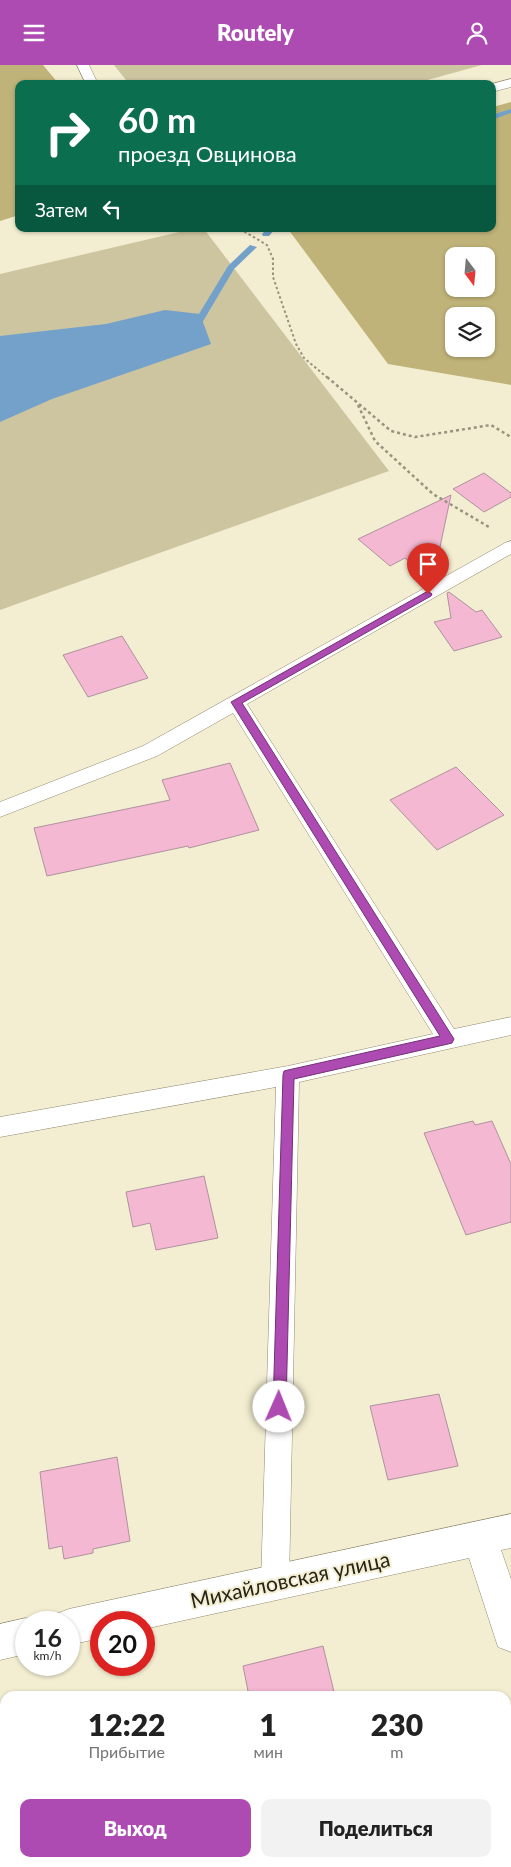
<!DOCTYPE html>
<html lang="ru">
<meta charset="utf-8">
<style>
:root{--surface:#fff;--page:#f2f2f2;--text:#222;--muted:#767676;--accent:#ae4bb2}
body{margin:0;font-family:Lato,sans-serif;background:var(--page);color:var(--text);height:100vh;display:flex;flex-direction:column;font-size:19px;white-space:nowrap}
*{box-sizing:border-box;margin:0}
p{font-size:16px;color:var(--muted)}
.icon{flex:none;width:28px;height:28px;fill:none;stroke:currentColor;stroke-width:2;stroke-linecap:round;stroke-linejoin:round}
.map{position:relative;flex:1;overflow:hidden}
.details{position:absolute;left:0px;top:1626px;width:511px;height:176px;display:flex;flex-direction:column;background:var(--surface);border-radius:15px 15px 0 0;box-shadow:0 1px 4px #0004}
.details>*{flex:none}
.top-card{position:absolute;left:15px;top:15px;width:481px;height:152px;border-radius:10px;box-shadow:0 1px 4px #0004;background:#0b6e4f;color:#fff;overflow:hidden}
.needle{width:32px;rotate:164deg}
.buttons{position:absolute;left:445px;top:182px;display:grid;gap:10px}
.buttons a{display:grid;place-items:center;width:50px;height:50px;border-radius:10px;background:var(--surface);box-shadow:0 1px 4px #0004;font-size:25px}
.speed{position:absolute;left:15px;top:1546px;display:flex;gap:10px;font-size:25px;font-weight:700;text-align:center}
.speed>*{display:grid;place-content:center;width:65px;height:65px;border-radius:50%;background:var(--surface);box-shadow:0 1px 4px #0004;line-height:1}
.speed small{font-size:12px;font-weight:400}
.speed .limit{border:8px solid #d22;background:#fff;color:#111}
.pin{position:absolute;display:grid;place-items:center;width:42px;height:42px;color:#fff;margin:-51px -21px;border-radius:50% 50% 50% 0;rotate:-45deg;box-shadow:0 0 5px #0007}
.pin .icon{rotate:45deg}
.me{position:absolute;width:55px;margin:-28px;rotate:1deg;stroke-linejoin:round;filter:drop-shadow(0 0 4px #0008)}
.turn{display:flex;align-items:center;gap:18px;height:105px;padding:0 20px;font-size:22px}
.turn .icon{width:65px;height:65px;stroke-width:2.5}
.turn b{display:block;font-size:35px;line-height:42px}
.then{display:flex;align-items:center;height:48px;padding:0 20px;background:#0003;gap:10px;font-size:19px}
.eta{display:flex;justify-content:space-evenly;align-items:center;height:85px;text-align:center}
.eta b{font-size:30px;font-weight:800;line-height:35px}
.cta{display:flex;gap:10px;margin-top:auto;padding:10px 20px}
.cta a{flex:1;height:58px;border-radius:10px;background:var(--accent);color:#fff;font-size:20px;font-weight:800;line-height:58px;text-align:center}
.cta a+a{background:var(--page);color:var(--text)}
header{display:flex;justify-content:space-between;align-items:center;height:65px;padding:0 20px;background:var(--accent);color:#fff;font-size:22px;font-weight:800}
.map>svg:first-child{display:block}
.green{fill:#cdc5a0}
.forest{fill:#c0b379;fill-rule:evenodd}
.water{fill:#73a1ca}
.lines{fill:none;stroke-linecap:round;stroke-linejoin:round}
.stream{fill:#73a1ca;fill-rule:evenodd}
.building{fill:#f5b8d2;stroke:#ae929e}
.lane-casing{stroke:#908a71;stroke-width:1}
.street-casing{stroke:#908a71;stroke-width:1}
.path-far1{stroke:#96937e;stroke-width:2;stroke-dasharray:2.5 2.5;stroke-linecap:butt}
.path{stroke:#96937e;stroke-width:2.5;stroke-dasharray:3 3;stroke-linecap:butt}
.lane{fill:#fff;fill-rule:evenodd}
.street{fill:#fff;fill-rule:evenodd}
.route{fill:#ae4bb2;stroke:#713174}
.labels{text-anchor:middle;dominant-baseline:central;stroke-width:4;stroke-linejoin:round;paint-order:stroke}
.near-street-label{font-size:21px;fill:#252318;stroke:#f3eed1}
</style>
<header><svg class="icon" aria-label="menu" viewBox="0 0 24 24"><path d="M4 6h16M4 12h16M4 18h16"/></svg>Routely<svg class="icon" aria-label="person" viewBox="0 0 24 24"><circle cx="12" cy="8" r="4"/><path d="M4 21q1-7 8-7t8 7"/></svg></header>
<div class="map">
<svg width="511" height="1802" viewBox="0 0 511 1802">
<rect width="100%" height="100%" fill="#f3eed1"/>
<g class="green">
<path d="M114,0H482L413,19H129Z"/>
<path d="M192,164H204L389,406L0,545V209Z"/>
</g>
<g class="forest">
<path d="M0,0H43L59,19H19V150L0,156Z"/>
<path d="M511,37V320L388,299L288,164H492L493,42ZM454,191H486V224H454ZM454,251H486V284H454Z"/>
</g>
<path class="water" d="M165,245L200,249L211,279L52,334L0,357V271L106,259Z"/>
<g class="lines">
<g class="stream">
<path d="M511,44V48L492,55V50Z"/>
<path d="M267,164H275L269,171H263L262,169Z"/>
<path d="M250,180L257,182L234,204L202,258L185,261V257L196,254L228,201Z"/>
</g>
</g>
<g class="building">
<path d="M484,408L511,428V432L484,447L453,424Z"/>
<path d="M451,430L440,482L410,497L405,493L390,501L358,474Z"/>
<path d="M449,527L476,547L482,545L502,572L454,586L434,557L451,553L447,528Z"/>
<path d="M122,571L148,613L88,632L63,590Z"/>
<path d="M230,698L259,765L189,783L188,781L47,811L34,763L170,735L162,715Z"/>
<path d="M456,702L504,750L437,785L390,735Z"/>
<path d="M473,1056L475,1060L492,1056L511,1099V1157L466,1170L424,1068Z"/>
<path d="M204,1111L218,1173L156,1185L150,1158L133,1162L126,1127Z"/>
<path d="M439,1329L458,1401L388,1415L370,1341Z"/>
<path d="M117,1392L130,1476L93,1484V1488L64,1494L62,1481L49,1484L40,1407Z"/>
<path d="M323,1581L335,1631H249L243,1601Z"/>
</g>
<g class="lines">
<defs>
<g id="lane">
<path d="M77,0H89L98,19H86Z"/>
<path d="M511,14V22L492,27V19Z"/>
<path d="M511,476V489L247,639L454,964L511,952V970L299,1017L289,1518L285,1528L275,1532L265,1528L261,1518L276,1022L0,1072V1052L288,1001L433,969L233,648L157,691L0,752V737L143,681L505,478Z"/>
</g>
<g id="street">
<path d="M511,1449V1483L501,1485L511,1514V1587L498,1582L469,1493L144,1564V1558H101V1573L69,1580V1558H53L56,1549L69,1544Z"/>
<path d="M26,1553L37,1558H26V1589L0,1595V1559Z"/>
</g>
</defs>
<use href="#lane" class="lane-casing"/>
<use href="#street" class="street-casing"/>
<path class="path-far1" d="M240,164L267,180L273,194V212L296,279L304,293L329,314"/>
<g class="path">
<path d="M327,312L391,366L415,372L491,360L511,372"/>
<path d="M358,340L375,376L433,429L489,462"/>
</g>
<use href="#lane" class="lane"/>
<use href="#street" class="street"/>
</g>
<path class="route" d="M428,526L432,529L431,531L242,638L454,974L452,978L448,979L294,1014L286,1342L284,1347L279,1349L275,1347L273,1342L283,1010L284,1006L288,1005L440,971L231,637Z"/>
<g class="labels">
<g class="near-street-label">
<text transform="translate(290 1514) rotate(-12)">Михайловская улица</text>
</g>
</g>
</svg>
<div class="buttons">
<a><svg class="needle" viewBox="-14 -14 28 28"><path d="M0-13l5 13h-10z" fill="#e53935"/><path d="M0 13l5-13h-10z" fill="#767676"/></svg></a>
<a><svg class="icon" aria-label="layers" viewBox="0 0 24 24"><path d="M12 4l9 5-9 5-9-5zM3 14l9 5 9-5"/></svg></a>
</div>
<div class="speed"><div>16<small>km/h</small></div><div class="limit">20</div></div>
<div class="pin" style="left:428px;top:529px;background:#d93025"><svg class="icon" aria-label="arrive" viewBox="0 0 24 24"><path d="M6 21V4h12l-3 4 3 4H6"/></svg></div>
<svg class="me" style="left:279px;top:1342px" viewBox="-20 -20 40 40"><circle r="19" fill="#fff"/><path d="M0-13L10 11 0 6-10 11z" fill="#ae4bb2"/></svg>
<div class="top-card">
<div class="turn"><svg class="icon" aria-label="right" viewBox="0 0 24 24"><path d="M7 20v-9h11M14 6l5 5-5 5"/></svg><div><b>60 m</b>проезд Овцинова</div></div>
<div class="then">Затем<svg class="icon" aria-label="left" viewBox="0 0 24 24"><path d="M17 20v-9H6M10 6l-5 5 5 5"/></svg></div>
</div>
<section class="details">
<div class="eta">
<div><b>12:22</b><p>Прибытие</p></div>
<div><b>1</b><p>мин</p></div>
<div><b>230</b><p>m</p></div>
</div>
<div class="cta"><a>Выход</a><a>Поделиться</a></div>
</section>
</div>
